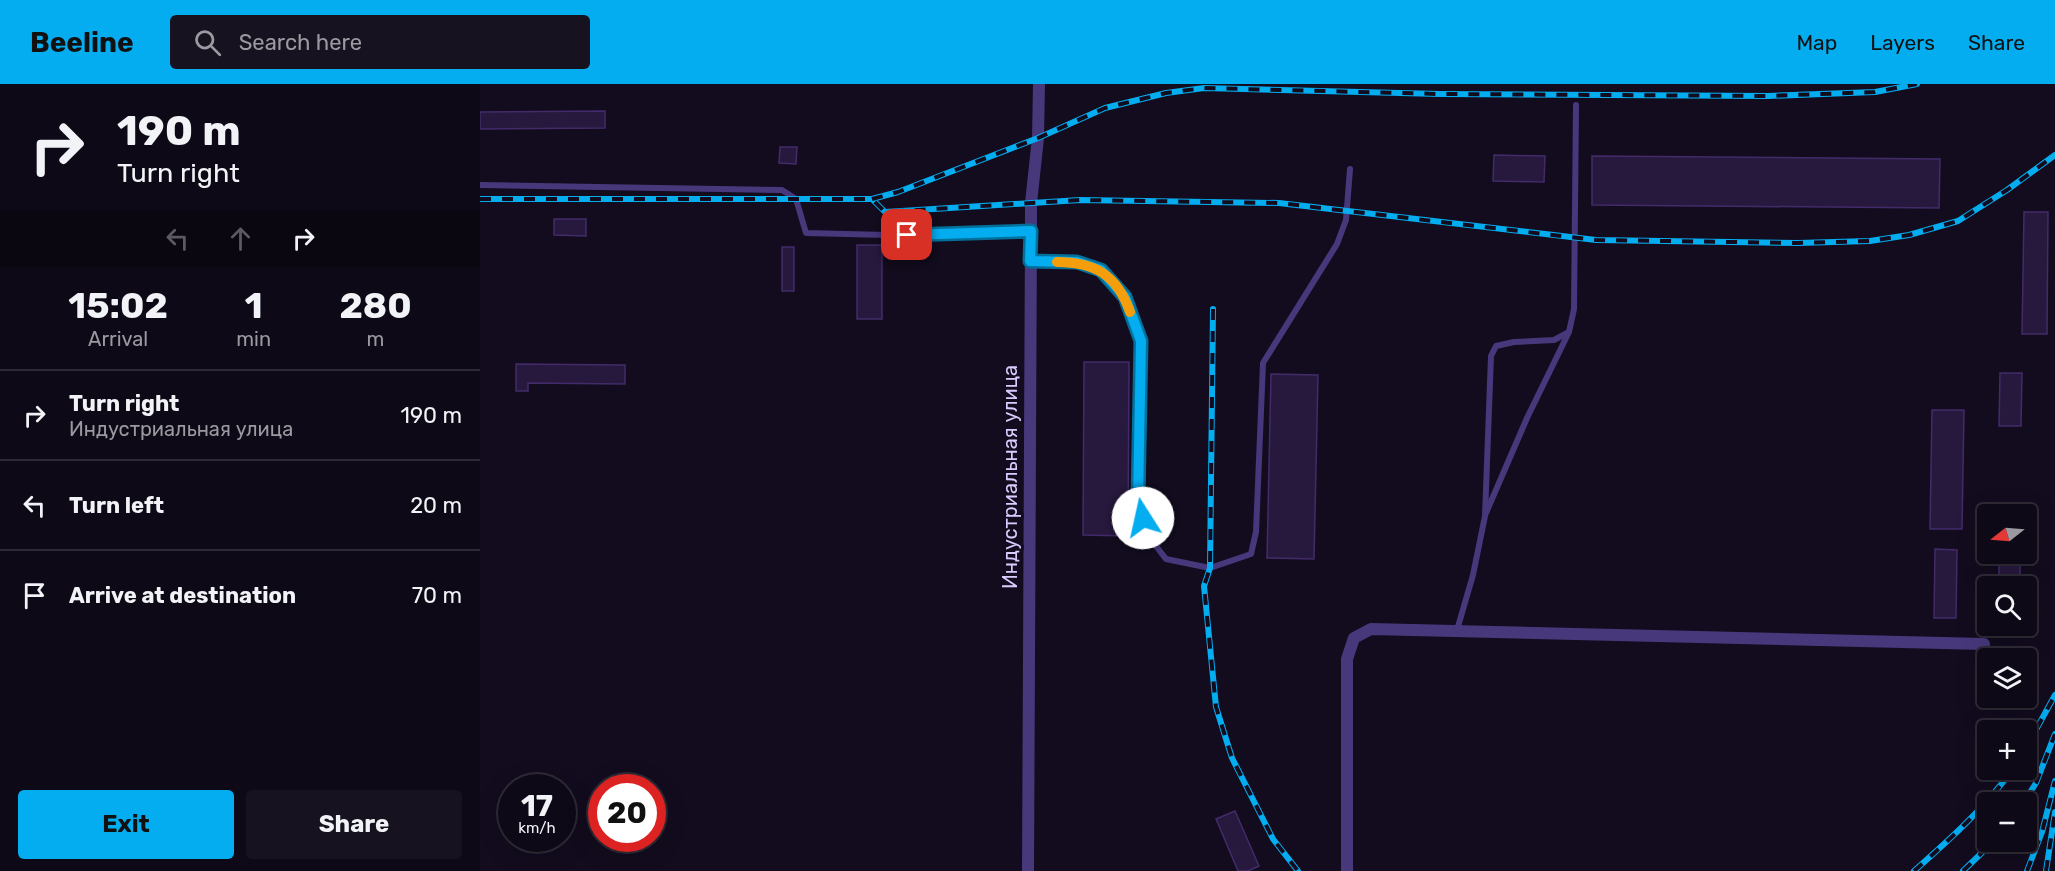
<!DOCTYPE html>
<meta charset="utf-8">
<style>
:root{--surface:#0e0916;--page:#17121f;--text:#f1f3f6;--muted:#9b9aa1;--line:#2e2a35;--accent:#04acf0}
body{margin:0;font-family:Rubik,sans-serif;background:var(--page);color:var(--text);height:100vh;display:flex;flex-direction:column;font-size:22px;white-space:nowrap}
*{box-sizing:border-box;margin:0}
p{font-size:20px;color:var(--muted)}
.icon{flex:none;width:33px;height:33px;fill:none;stroke:currentColor;stroke-width:2;stroke-linecap:round;stroke-linejoin:round}
.map{position:relative;flex:1;overflow:hidden}
.sheet{display:flex;flex-direction:column;background:var(--surface);width:480px}
.sheet>*{flex:none}
.guide{background:#0e0916;color:var(--text);overflow:hidden}
.needle{width:39px;rotate:253deg}
.tools{position:absolute;left:1497px;top:420px;display:grid;gap:12px}
.tools a{display:grid;place-items:center;width:60px;height:60px;border-radius:6px;background:var(--surface);box-shadow:0 6px 24px #0002,0 0 0 2px var(--line);font-size:30px}
.speed{position:absolute;left:18px;top:690px;display:flex;gap:12px;font-size:30px;font-weight:700;text-align:center}
.speed>*{display:grid;place-content:center;width:78px;height:78px;border-radius:50%;background:var(--surface);box-shadow:0 6px 24px #0002,0 0 0 2px var(--line);line-height:1}
.speed small{font-size:15px;font-weight:400}
.speed .limit{border:9px solid #d22;background:#fff;color:#111}
.pin{position:absolute;display:grid;place-items:center;width:51px;height:51px;color:#fff;margin:-26px;border-radius:12px;box-shadow:0 3px 9px #0006}
.me{position:absolute;width:66px;margin:-33px;rotate:350deg;stroke-linejoin:round;filter:drop-shadow(0 0 4px #0008)}
.turn{display:flex;align-items:center;gap:21px;height:126px;padding:0 18px;font-size:27px}
.turn .icon{width:78px;height:78px;stroke-width:2.5}
.turn b{display:block;font-size:42px;line-height:51px}
.lanes{display:flex;align-items:center;height:57px;padding:0 18px;background:#0003;justify-content:center;gap:30px;direction:ltr}
.lanes .off{opacity:.35}
.eta{display:flex;justify-content:space-evenly;align-items:center;height:102px;text-align:center}
.eta b{font-size:36px;font-weight:700;line-height:42px}
.cta{display:flex;gap:12px;margin-top:auto;padding:12px 18px}
.cta a{flex:1;height:69px;border-radius:6px;background:var(--accent);color:#111;font-size:24px;font-weight:700;line-height:69px;text-align:center}
.cta a+a{background:var(--page);color:var(--text)}
ul{padding:0;list-style:none}
li{display:flex;align-items:center;gap:18px;height:90px;padding:0 18px;border-top:2px solid var(--line)}
li div{flex:1}
li b{display:block;font-size:22px}
li em{font-style:normal}
header{display:flex;align-items:center;gap:36px;box-sizing:border-box;height:84px;padding:0 30px;background:var(--accent);color:#111}
header strong{font-size:28px}
nav{display:flex;gap:33px;margin-inline-start:auto;font-size:21px}
.search{width:420px;height:54px;background:var(--page);display:flex;align-items:center;gap:15px;box-sizing:border-box;padding:0 21px;border-radius:6px;color:var(--muted);font-size:22px}
main{display:flex;flex:1;min-height:0}
.map>svg:first-child{display:block}
.building{fill:#27193e;stroke:#432b6a;stroke-width:1.5}
.lines{fill:none;stroke-linecap:round;stroke-linejoin:round}
.service{stroke:#47387c;stroke-width:6}
.minor{stroke:#47387c;stroke-width:12}
.rail-casing{stroke:#04acf0;stroke-width:6}
.rail{stroke:#120c1e;stroke-width:4;stroke-dasharray:11;stroke-linecap:butt}
.route-casing{stroke:#03709c;stroke-width:15}
.route{stroke:#04acf0;stroke-width:10}
.slow{stroke:#f59e0b;stroke-width:10}
.labels{text-anchor:middle;dominant-baseline:central;stroke-width:6;stroke-linejoin:round;paint-order:stroke}
.street-label{font-size:20px;fill:#dacafe;stroke:#120c1e}
</style>
<header>
<strong>Beeline</strong>
<div class="search"><svg class="icon" aria-label="search" viewBox="0 0 24 24"><circle cx="10" cy="10" r="6"/><path d="M15 15l6 6"/></svg>Search here</div>
<nav><a>Map</a><a>Layers</a><a>Share</a></nav>
</header>
<main>
<section class="sheet">
<div class="guide">
<div class="turn"><svg class="icon" aria-label="right" viewBox="0 0 24 24"><path d="M7 20v-9h11M14 6l5 5-5 5"/></svg><div><b>190 m</b>Turn right</div></div>
<div class="lanes"><svg class="icon off" aria-label="left" viewBox="0 0 24 24"><path d="M17 20v-9H6M10 6l-5 5 5 5"/></svg><svg class="icon off" aria-label="ahead" viewBox="0 0 24 24"><path d="M12 20V5M6 11l6-6 6 6"/></svg><svg class="icon" aria-label="right" viewBox="0 0 24 24"><path d="M7 20v-9h11M14 6l5 5-5 5"/></svg></div>
</div>
<div class="eta">
<div><b>15:02</b><p>Arrival</p></div>
<div><b>1</b><p>min</p></div>
<div><b>280</b><p>m</p></div>
</div>
<ul>
<li><svg class="icon" aria-label="right" viewBox="0 0 24 24"><path d="M7 20v-9h11M14 6l5 5-5 5"/></svg><div><b>Turn right</b><p>Индустриальная улица</p></div><em>190 m</em></li>
<li><svg class="icon" aria-label="left" viewBox="0 0 24 24"><path d="M17 20v-9H6M10 6l-5 5 5 5"/></svg><div><b>Turn left</b></div><em>20 m</em></li>
<li><svg class="icon" aria-label="arrive" viewBox="0 0 24 24"><path d="M6 21V4h12l-3 4 3 4H6"/></svg><div><b>Arrive at destination</b></div><em>70 m</em></li>
</ul>
<div class="cta"><a>Exit</a><a>Share</a></div>
</section>
<div class="map">
<svg width="1575" height="787" viewBox="0 0 1575 787">
<rect width="100%" height="100%" fill="#120c1e"/>
<g class="building">
<path d="M125,27V44L0,45V28Z"/>
<path d="M300,63H317L316,80L299,79Z"/>
<path d="M1014,71L1065,72L1064,98L1013,97Z"/>
<path d="M1112,72L1460,75L1459,124L1112,121Z"/>
<path d="M1544,128H1568L1567,250H1542Z"/>
<path d="M74,135H106V152L74,151Z"/>
<rect x="377" y="161" width="25" height="74"/>
<rect x="302" y="163" width="12" height="44"/>
<path d="M604,278H649L648,452L603,451Z"/>
<path d="M36,280L145,281V300L48,299V307H36Z"/>
<path d="M1520,289H1542L1541,342H1519Z"/>
<path d="M791,290L838,291L834,475L787,474Z"/>
<path d="M1452,326H1484L1482,445H1450Z"/>
<path d="M1455,465L1477,466L1476,534H1454Z"/>
<rect x="1519" y="470" width="21" height="32"/>
<path d="M755,727L779,782L768,787H758L736,735Z"/>
</g>
<g class="lines">
<g class="service">
<path d="M0,101L302,106L316,115L326,149L406,151L551,147"/>
<path d="M551,177L597,178L621,186L645,213L661,257L658,416L669,453L686,475L730,484L771,470L776,448L783,279L857,160L866,136L870,85"/>
<path d="M1006,429L1047,334L1088,250"/>
<path d="M977,546L993,491L1005,432L1011,272L1016,262L1034,258L1074,256L1089,248L1094,225L1096,21"/>
</g>
<g class="minor">
<path d="M548,787L551,147V119L558,54L559,0"/>
<path d="M867,787V575L874,554L891,545L1504,560"/>
</g>
<defs>
<g id="rail">
<path d="M0,115H392L405,128L600,116L799,119L1116,156L1318,159L1390,157L1429,151L1478,137L1527,106L1575,71"/>
<path d="M392,115L418,108L558,54L625,24L686,9L724,4L960,10L1288,12L1395,8L1437,0"/>
<path d="M733,225L730,484L724,502L736,623L752,674L793,755L818,787"/>
<path d="M1546,664L1575,611"/>
<path d="M1544,718L1556,699L1575,650"/>
<path d="M1434,787C1469,756 1505,724 1532,686"/>
<path d="M1483,787L1513,758"/>
<path d="M1547,787L1562,748L1575,697"/>
<path d="M1566,787L1575,728"/>
</g>
</defs>
<use href="#rail" class="rail-casing"/>
<use href="#rail" class="rail"/>
</g>
<g class="lines">
<defs>
<path id="route" d="M427,151L551,147L550,177L597,178L621,186L645,213L661,257L658,416L663,434"/>
</defs>
<use href="#route" class="route-casing"/>
<use href="#route" class="route"/>
<path class="slow" d="M577,178C615,178 637,191 650,228"/>
</g>
<g class="labels">
<g class="street-label">
<text transform="translate(530 393) rotate(-90)">Индустриальная улица</text>
</g>
</g>
</svg>
<div class="tools">
<a><svg class="needle" viewBox="-14 -14 28 28"><path d="M0-13l5 13h-10z" fill="#e53935"/><path d="M0 13l5-13h-10z" fill="#9b9aa1"/></svg></a>
<a><svg class="icon" aria-label="search" viewBox="0 0 24 24"><circle cx="10" cy="10" r="6"/><path d="M15 15l6 6"/></svg></a>
<a><svg class="icon" aria-label="layers" viewBox="0 0 24 24"><path d="M12 4l9 5-9 5-9-5zM3 14l9 5 9-5"/></svg></a>
<a>+</a>
<a>−</a>
</div>
<div class="speed"><div>17<small>km/h</small></div><div class="limit">20</div></div>
<div class="pin" style="left:427px;top:151px;background:#d93025"><svg class="icon" aria-label="arrive" viewBox="0 0 24 24"><path d="M6 21V4h12l-3 4 3 4H6"/></svg></div>
<svg class="me" style="left:663px;top:434px" viewBox="-20 -20 40 40"><circle r="19" fill="#fff"/><path d="M0-13L10 11 0 6-10 11z" fill="#04acf0"/></svg>
</div>
</main>
